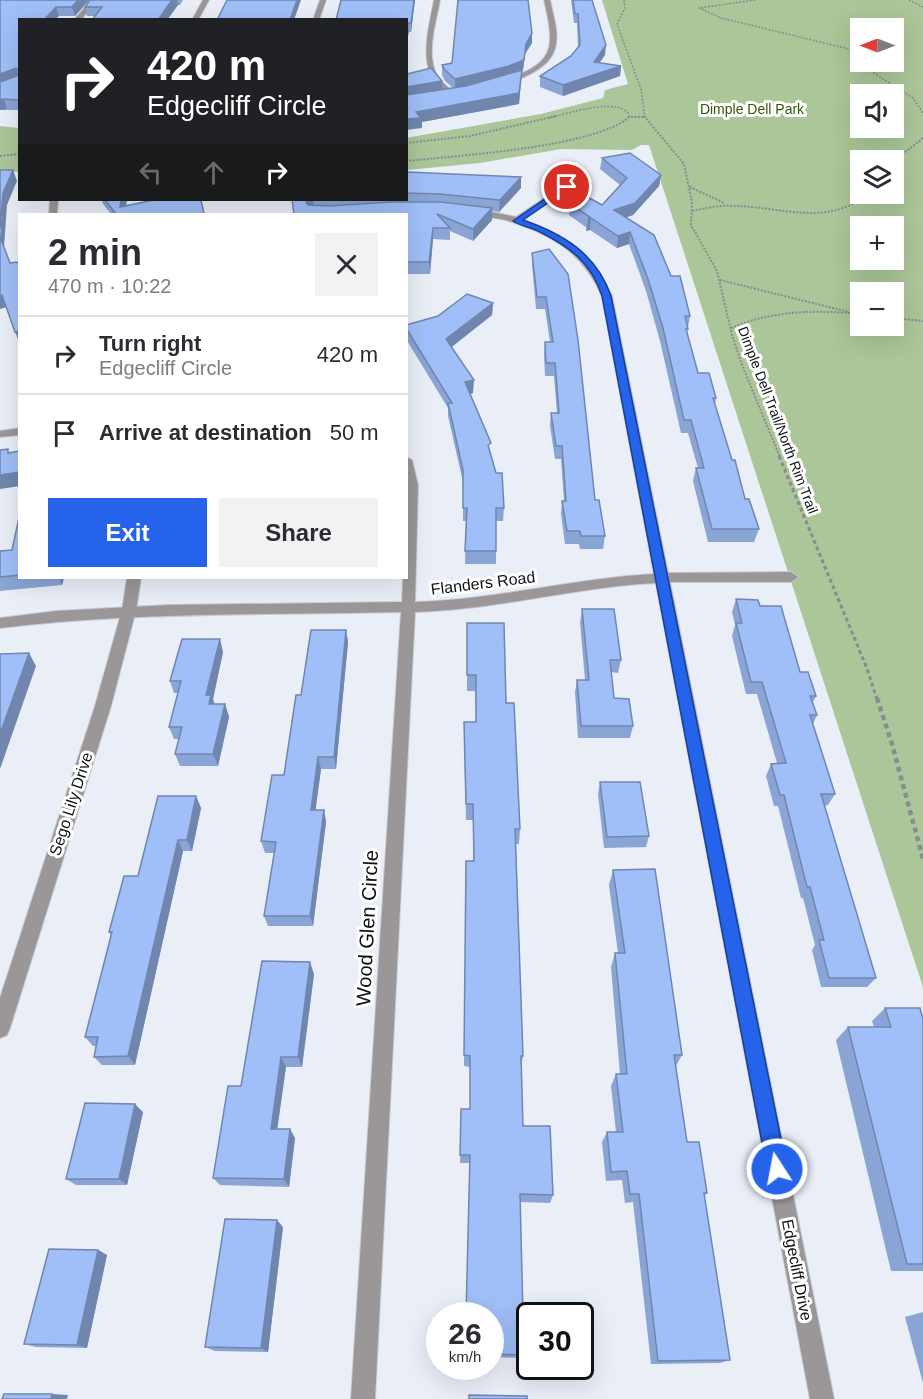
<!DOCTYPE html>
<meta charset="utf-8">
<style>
:root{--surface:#fff;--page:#f2f2f3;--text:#2b2b33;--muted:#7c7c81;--line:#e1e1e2;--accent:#2563eb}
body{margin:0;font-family:Helvetica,sans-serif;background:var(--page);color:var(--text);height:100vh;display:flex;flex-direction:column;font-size:22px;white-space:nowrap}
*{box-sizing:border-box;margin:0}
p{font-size:20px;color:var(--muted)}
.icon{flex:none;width:33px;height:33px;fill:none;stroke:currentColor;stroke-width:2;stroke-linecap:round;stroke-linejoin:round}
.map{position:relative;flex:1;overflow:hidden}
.panel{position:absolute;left:18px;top:213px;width:390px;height:366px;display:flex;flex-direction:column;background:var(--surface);border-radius:0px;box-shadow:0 6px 24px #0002}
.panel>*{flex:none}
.banner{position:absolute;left:18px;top:18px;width:390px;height:183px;border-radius:0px;box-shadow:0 6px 24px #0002;background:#202124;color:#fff;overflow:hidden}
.needle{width:39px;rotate:270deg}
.buttons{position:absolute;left:850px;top:18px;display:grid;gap:12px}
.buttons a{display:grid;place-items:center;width:54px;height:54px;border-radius:0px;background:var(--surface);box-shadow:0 6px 24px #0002;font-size:30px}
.speed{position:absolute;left:426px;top:1302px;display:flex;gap:12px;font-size:30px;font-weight:700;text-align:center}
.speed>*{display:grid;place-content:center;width:78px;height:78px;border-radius:50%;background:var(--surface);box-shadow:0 6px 24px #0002;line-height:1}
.speed small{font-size:15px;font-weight:400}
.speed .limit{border:3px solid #111;border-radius:9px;background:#fff;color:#111}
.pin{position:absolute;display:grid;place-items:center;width:51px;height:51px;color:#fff;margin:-26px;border:3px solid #fff;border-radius:50%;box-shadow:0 2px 6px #0007}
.me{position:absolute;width:66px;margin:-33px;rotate:349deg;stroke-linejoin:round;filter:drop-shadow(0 0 4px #0008)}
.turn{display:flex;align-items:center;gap:21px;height:126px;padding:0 30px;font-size:27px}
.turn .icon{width:78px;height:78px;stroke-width:2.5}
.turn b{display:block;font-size:42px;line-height:51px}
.lanes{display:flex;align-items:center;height:57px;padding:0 30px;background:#0003;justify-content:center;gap:30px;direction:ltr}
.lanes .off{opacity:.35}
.round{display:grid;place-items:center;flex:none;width:63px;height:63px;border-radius:0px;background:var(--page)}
.head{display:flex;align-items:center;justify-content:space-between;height:102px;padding:0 30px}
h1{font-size:36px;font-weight:700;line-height:45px}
.primary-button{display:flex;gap:12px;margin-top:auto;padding:12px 30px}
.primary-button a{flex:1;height:69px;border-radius:0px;background:var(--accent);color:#fff;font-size:24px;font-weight:700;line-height:69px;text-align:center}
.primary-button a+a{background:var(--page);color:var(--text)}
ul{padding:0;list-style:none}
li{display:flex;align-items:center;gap:18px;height:78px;padding:0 30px;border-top:2px solid var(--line)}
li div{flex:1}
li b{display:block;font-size:22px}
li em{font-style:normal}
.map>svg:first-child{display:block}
.green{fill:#abc698;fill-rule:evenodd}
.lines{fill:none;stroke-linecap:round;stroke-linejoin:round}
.minor-casing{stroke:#c6cad3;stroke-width:2}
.tertiary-casing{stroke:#c6cad3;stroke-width:2}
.path-far3{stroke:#898c93;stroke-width:1.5;stroke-dasharray:2 1.5;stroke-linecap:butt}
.path-far2{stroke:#898c93;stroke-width:2;stroke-dasharray:2 1.5;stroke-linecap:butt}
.path-far1{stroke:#898c93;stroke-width:3;stroke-dasharray:4 3;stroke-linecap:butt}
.path{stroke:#898c93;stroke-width:4.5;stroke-dasharray:5 4;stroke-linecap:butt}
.minor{fill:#9b9697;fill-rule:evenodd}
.tertiary{fill:#9b9697;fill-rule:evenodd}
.wall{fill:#8aa4d5}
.shaded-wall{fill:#7086ae}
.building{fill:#a0bff8;stroke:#7086ae;stroke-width:1.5}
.route{fill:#2563eb;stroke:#184099;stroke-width:1.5}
.labels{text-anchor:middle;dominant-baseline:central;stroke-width:6;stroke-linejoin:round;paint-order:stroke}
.far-park-label{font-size:14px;fill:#325800;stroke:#fff}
.far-street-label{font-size:14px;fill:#0e1013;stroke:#fff}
.street-label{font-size:16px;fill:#0e1013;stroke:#fff}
.near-street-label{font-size:20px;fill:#0e1013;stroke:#fff}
</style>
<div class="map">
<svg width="923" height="1399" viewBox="0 0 923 1399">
<rect width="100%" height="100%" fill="#e9eef7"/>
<g class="green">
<path d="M602,0H923V987L649,145H641L632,150L561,149L480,163L407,170L406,138L541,114L603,98L605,90L628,84ZM861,28H894V62H861ZM861,94H894V128H861ZM861,160H894V194H861ZM861,226H894V260H861ZM861,292H894V326H861Z"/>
<path d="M0,126L19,128V172L0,171Z"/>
</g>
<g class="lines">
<defs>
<g id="minor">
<path d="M91,0H97L81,20H74Z"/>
<path d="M320,0H326L319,20H313Z"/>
<path d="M434,0H440C436,23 425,55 438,77C443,84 450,88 455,94L452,96C414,78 428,33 434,0Z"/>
<path d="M544,0H550C557,31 566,55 532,73C522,78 511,84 501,83V81C554,64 556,51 544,0Z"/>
<path d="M564,185L571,187L523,220C565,234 593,256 612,296L668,573L791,572L798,577L791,582H670L834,1399H810L656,583C575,587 496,610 415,612L375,1399H351L401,612C267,615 134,612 0,628V618L56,611L168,605L402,602L403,578H406V457L412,460L418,485L415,602C496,600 574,578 654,574L602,296C582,252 553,235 509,221C496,217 479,218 469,211L473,208L516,217Z"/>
<path d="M20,428V435L0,437V431Z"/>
</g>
<g id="tertiary">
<path d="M203,0H209L198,20H192Z"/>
<path d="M50,200H58L57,214H49Z"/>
<path d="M127,578H141L136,610L111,706L10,1028L7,1035L0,1038V998L95,706L122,610Z"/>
</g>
</defs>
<use href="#minor" class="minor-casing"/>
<use href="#tertiary" class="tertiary-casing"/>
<g class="path-far3">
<path d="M624,0L625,8L617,24L641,89L645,118"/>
<path d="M755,0L699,8L721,18L845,48L858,53L861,57"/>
<path d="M909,0L923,7"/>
<path d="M864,62L874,73L913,98L923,113"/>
<path d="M631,117H644"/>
<path d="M549,118C566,114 625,94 630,118"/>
</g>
<g class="path-far2">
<path d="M644,116L684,164L692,202L691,225L717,271L732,335L742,365L780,457"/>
<path d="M631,117H644"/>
<path d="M406,143L470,136L556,116"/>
<path d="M0,156L20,154"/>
<path d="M406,161C454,156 599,147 630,116"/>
<path d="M894,161L923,138"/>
<path d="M690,187L724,203"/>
<path d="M692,211C706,208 719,205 734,206C771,206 810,221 846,207C853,204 859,198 865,194"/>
<path d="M720,280L853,313"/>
<path d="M894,318L923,321"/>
<path d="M731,328C773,310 816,310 861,314"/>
</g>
<path class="path-far1" d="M779,456L866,666L877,699"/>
<path class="path" d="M877,698L892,744L923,859"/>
<use href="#minor" class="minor"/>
<use href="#tertiary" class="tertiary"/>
</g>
<g class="wall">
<path d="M0,0H89L75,16H59L20,20V110H0Z"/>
<path d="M90,0H183L180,5H178L167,20H92L95,16H87L85,7Z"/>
<path d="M341,0H415L411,32H409Z"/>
<path d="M571,0H592L605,55L599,63L621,66L620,76L563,96L540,87V76L571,56L578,47L577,23H574Z"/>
<path d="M532,43L525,54L523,70H522L519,104L422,122V128L407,74L442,90L453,88L445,81L442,75V65Z"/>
<path d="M602,158L661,175L659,186L633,215L626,217L671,276L690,316L687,333L698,373L716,398L715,404L732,460L745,499L759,529L754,542H708L693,481L696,468H698L688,433H681L660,341L646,291L629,244L617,248L590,230L586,231L587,228L569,215L570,204L602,205L620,185L600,169Z"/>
<path d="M406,172L521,188L499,212L492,211V220L473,241L450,231V240L433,239L430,274H406V214H294L292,200H406Z"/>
<path d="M102,200H127L126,206L204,214H111L103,204Z"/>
<path d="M549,249L595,500L605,536L603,549H580L579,544H565L561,514L562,501H564L561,459H555L550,426L551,413H557L554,376H545L544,354L545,342H550L545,309H536L532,265V253Z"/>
<path d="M493,303L492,315L452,347L473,393L470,394L490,453L504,508L503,521H496V564H465L466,521H463V482L448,416V408L406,339V325Z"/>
<path d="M20,513V578H64L62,585L0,591V551L12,550Z"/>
<path d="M736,599L760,606L800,672L816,696L813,702L817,715L813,724L835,794L828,805L824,806L876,978L867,987H821L812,950L815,945L803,898H801L778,806H774L766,776L771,764L777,763L757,694H746L732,636L735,625L732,612Z"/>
<path d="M582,609L621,660L618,673L611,672L614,698L633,726L630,738H578L575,692L577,680H585L580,622Z"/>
<path d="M467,623L506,703L520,829L519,844H516L523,1056L521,1067L523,1126L553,1195L550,1203L520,1202L524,1355L521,1358L490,1357V1316L470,1163H460L461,1109H470V1067L464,1066L466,861H473V820H466L464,738L476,722L475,691H467Z"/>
<path d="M346,630L348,642L336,769H321L315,810H324L326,822L313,926H268L264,916L274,853H265L261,841L284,775Z"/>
<path d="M223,652L213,699L214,704H225L229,717L218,766H180L175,754L179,739H174L169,727L178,693H174L170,681Z"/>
<path d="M600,782L649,836L646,847L604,848L598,794Z"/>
<path d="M196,796L201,808L192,851H183L135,1065H102L94,1057L96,1046H93L85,1037L111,936L109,932L138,876Z"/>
<path d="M613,870L682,1055L676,1066L687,1142L707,1193L704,1196L730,1360L720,1363L651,1364L633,1202L625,1203L622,1180L606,1181L602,1142L607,1132H616L611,1086L616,1074H620L611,967L615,953H618L609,885Z"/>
<path d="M314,974L302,1067H286L277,1129L295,1138L289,1187L220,1185L213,1178L241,1086Z"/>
<path d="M885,1008L923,1019V1271H891L836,1040L848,1027H874L872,1021Z"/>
<path d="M143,1112L127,1185H76L66,1179Z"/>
<path d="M283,1227L268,1352L215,1351L205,1347Z"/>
<path d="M98,1250L107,1255L87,1348L36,1347L24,1344Z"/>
<path d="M923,1312V1383L905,1317Z"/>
</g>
<g class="shaded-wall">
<path d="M78,0H89L75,16L72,7Z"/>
<path d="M172,0H177L178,5L167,20H158Z"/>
<path d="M297,0H301L294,20H290Z"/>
<path d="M414,0H415L411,32V23Z"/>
<path d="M56,7L59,16L55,20H44Z"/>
<path d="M408,23L409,32L406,45V33Z"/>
<path d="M532,33V43L525,54L523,70H522L519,104L422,122V128L406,130V119L416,112L455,90V79L526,44Z"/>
<path d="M606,45L605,55L593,72L594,62Z"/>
<path d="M621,66L620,76L563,96V85Z"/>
<path d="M16,68L19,78L0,85V74Z"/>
<path d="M442,81V92L406,98V87Z"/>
<path d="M0,99H4L7,109L0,110Z"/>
<path d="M13,170L17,181L7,205L4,247L0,237L3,193Z"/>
<path d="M661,175L659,186L633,215L613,222L614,210Z"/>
<path d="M521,177V188L499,212L500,200Z"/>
<path d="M121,200H127L124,214L120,207Z"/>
<path d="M310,200H313L314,209L308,214L306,202Z"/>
<path d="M492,208V220L473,241V229Z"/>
<path d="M591,218L590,230L586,231L588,219Z"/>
<path d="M433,228V239L430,274L429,262Z"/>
<path d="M630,232L629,244L617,248L618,236Z"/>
<path d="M2,295L7,307L0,309V296Z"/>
<path d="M493,303L492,315L446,351V339Z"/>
<path d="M19,331H20V344L15,332Z"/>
<path d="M474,380L473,393L465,395V382Z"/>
<path d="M20,472V486L0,489V475Z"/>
<path d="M59,578H64L62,585Z"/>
<path d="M346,630L348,642L336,769L334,757Z"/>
<path d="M220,639L223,652L213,699L216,708L213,717L206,695Z"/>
<path d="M29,653L36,666L0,769V734Z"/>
<path d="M225,704L229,717L218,766L213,754Z"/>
<path d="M318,757L321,769L314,822L311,810Z"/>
<path d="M196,796L201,808L192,851L187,840Z"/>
<path d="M324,810L326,822L313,926L310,916Z"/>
<path d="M178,840L183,851L135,1065L128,1056Z"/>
<path d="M310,962L314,974L302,1067L298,1057Z"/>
<path d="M281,1057L286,1067L276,1138L271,1129Z"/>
<path d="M135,1104L143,1112L127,1185L119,1179Z"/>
<path d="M290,1129L295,1138L289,1187L284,1179Z"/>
<path d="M277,1220L283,1227L268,1352L261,1348Z"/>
<path d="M98,1250L107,1255L87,1348L77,1345Z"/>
<path d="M52,1394L68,1395L67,1399H51Z"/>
</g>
<g class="building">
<path d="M0,0H78L72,7H56L44,20H20V100L0,99V82L17,76L19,70L16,68L0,74Z"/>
<path d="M90,0H172L158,20H92L102,7H85Z"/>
<path d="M227,0H297L290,20H217Z"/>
<path d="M341,0H414L411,23H408L406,33V20H336Z"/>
<path d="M458,0H528L532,33L526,44L524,60L509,66L455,79L445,70L442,65L452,63Z"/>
<path d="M573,0H592L606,45L594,62L621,66L563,85L540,76L571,56L580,45L578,14H575Z"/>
<path d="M431,68L442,81L406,87V69L407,74Z"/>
<path d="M522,70L519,93L416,112L421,118L406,119V95L466,86Z"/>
<path d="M630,153L661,175L635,203L614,210L654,235L671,276H680L690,316H685L688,329H686L698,373H709L716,398H713L732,460H735L745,499H749L759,529H712L696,468H704L691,420H684L663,328L648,279L630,232L618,236L591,218L588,219L590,217L570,204L577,191L602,205L627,178L602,158Z"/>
<path d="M0,170H13L3,193L0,229Z"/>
<path d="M406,172L521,177L500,200L440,194L406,193Z"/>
<path d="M105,200H121L120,207L154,200H201L204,214H116Z"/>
<path d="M292,200H310L306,202L308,205L329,206L391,202H441L492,208L473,229L437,214L450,228H433L429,262H406V214H294Z"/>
<path d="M0,237L10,263L17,262L20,267V332L19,331L15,332L2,295L0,296Z"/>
<path d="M549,249L568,274L578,340L595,500H599L605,536H581L580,531H567L562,501H566L562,446H556L551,413H559L555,363H546L545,342H553L546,297H537L532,253Z"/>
<path d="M467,294L493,303L446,339L474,380L465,382L491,443L488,445L496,473H502L504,508H496V551H465L467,508H463V470L448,403H452L406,328V325L438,316Z"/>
<path d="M8,449V453L20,451V472L0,475V450Z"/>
<path d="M20,513V575L0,577V551L12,550Z"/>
<path d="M736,599L758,600L760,606H781L800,672H808L816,696H810L817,715H810L835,794H821L876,978H829L819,940H824L810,887H807L784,795H780L771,764L786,763L762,682H751L736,623H742Z"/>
<path d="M582,609H614L621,660H610L614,698L629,699L633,726H581L577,680H589Z"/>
<path d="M467,623H504L506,703H514L520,829H515L523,1056H521L523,1126H550L553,1195L520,1194L524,1355L490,1354V1316H466L470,1155H460L461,1109H470V1056L464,1055L466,861H474L473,804H466L464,722H476V675H467Z"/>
<path d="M311,630H346L334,757H318L311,810H324L310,916H264L276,842L261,841L272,775H284L296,695H301Z"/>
<path d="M182,639H220L206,695H211L209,704H225L213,754H175L182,727H169L181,681H170Z"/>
<path d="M29,653L0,734V654Z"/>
<path d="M600,782H640L649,836L607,837Z"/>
<path d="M158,796H196L187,840H178L128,1056L94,1057L98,1037H85L112,932H109L124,876H138Z"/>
<path d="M655,869L682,1055H674L687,1142H699L707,1193H704L730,1360L658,1361L639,1194H630L627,1171L611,1172L607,1132H623L616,1074H627L615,953H625L613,870Z"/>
<path d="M262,961L310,962L298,1057H281L271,1129H290L284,1179L213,1178L228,1086H241Z"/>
<path d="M885,1008H920L923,1019V1264H907L848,1027H891Z"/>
<path d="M85,1103L135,1104L119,1179H66Z"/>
<path d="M225,1219L277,1220L261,1348L205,1347Z"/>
<path d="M49,1249L98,1250L77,1345L24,1344Z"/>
<path d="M4,1394H52L51,1399H2Z"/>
<path d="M469,1395L527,1396V1399H469Z"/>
</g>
<path class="route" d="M565,185L571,187L523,220C563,234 596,253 611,296L787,1169L784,1176L777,1179L770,1176L767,1169L602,296C591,262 570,247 538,231C530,227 520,226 513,221Z"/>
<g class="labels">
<g class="far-park-label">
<text x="752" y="109">Dimple Dell Park</text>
</g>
<g class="far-street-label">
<text transform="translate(778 420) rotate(69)">Dimple Dell Trail/North Rim Trail</text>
</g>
<g class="street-label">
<text transform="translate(483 583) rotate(-7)">Flanders Road</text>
<text transform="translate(71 804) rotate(-72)">Sego Lily Drive</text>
<text transform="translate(797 1270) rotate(79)">Edgecliff Drive</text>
</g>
<g class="near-street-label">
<text transform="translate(367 928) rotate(-87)">Wood Glen Circle</text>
</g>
</g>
</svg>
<div class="buttons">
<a><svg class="needle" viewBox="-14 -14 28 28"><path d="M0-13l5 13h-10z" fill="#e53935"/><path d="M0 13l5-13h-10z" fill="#7c7c81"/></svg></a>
<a><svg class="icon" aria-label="sound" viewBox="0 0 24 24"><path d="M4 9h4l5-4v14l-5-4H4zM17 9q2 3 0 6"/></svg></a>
<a><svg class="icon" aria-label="layers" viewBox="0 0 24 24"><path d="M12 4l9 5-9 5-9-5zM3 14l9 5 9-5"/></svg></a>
<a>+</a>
<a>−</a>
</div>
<div class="speed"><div>26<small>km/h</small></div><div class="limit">30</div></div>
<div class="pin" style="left:567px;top:187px;background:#d93025"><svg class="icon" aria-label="arrive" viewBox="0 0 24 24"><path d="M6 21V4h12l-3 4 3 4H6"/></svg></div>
<svg class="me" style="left:777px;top:1169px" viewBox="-20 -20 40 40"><circle r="17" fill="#2563eb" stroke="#fff" stroke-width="3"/><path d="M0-11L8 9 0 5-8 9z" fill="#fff"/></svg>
<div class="banner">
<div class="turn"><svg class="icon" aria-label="right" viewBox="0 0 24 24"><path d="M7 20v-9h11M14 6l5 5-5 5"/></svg><div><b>420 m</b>Edgecliff Circle</div></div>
<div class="lanes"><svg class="icon off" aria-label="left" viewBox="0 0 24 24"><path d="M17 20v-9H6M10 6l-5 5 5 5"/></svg><svg class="icon off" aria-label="ahead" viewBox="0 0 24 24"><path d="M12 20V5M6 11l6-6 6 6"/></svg><svg class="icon" aria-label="right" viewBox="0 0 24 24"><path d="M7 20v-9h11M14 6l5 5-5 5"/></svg></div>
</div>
<section class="panel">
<div class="head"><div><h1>2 min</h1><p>470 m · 10:22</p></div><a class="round"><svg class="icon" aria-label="close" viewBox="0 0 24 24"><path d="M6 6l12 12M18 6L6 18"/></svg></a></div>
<ul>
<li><svg class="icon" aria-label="right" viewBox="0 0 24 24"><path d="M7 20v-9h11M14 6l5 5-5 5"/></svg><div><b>Turn right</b><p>Edgecliff Circle</p></div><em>420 m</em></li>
<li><svg class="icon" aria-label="arrive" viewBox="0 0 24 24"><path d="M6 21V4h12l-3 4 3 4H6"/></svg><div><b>Arrive at destination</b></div><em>50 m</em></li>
</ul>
<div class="primary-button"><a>Exit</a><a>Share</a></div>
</section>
</div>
